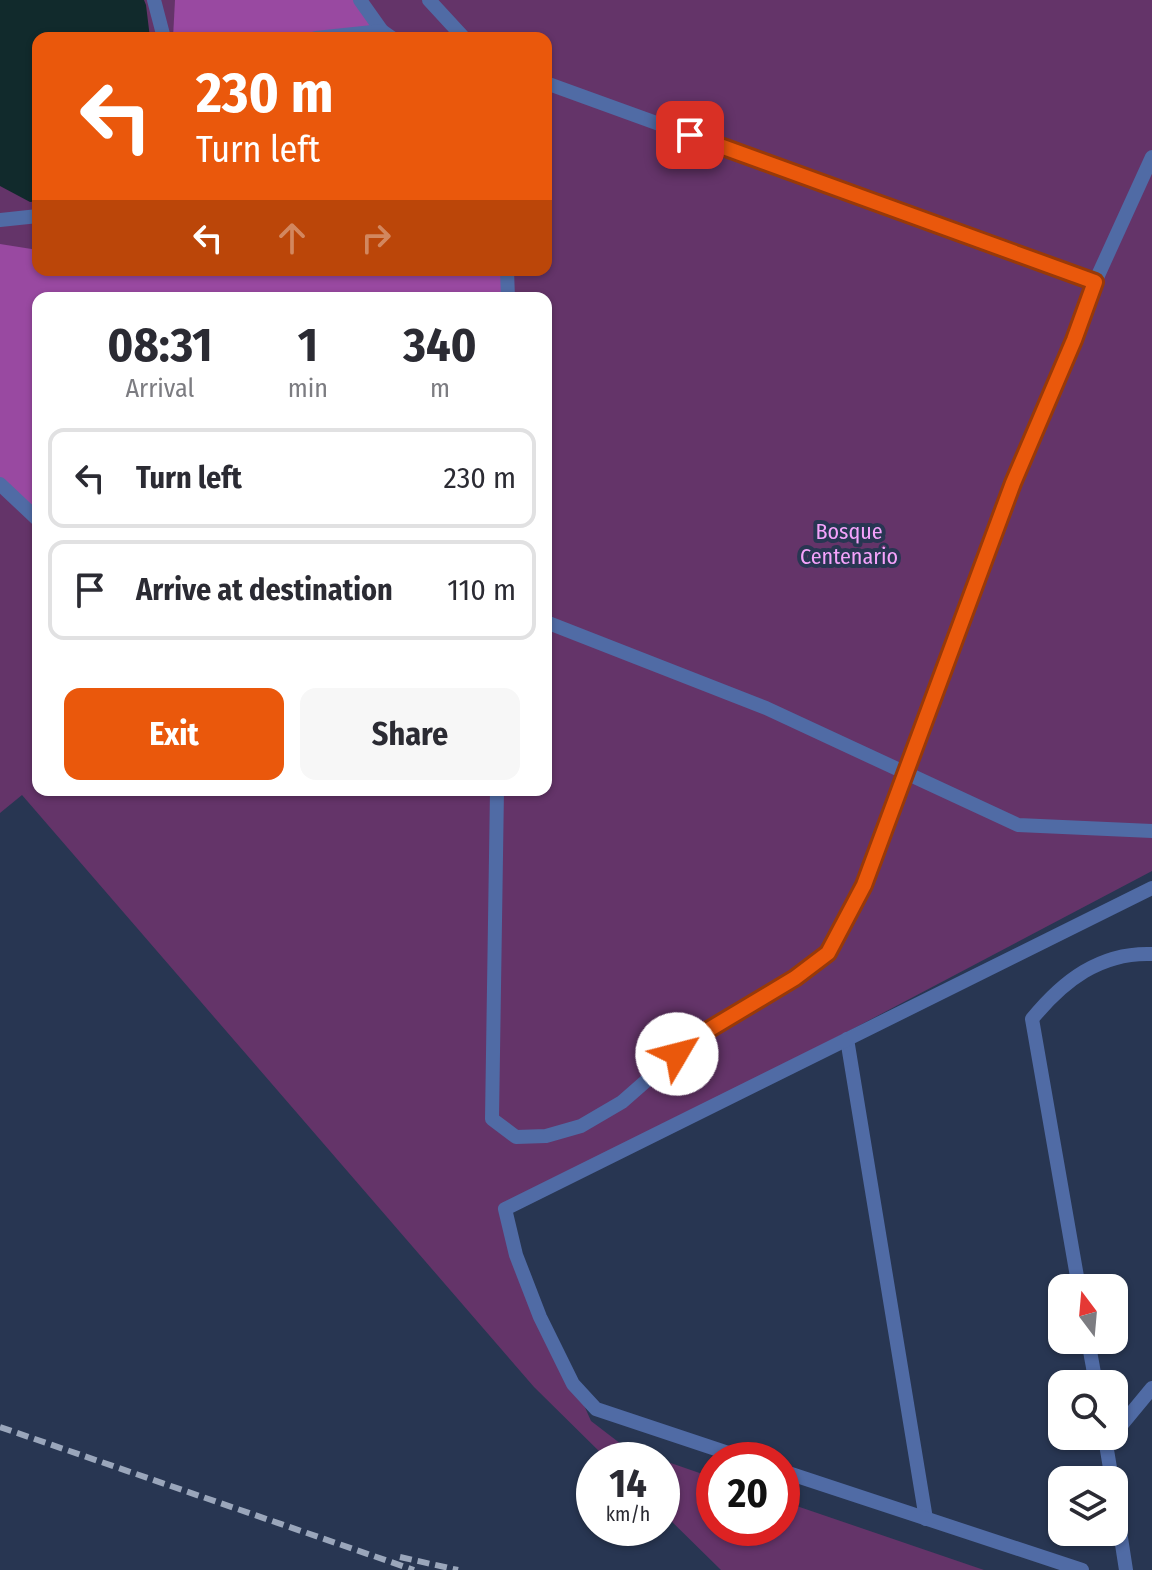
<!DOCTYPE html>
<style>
:root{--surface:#fff;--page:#f7f7f7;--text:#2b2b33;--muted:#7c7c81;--line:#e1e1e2;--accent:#ea580c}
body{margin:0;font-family:"Fira Sans Condensed",sans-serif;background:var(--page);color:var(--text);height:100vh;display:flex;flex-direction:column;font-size:30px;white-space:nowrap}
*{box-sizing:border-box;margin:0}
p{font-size:26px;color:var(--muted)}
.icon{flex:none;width:44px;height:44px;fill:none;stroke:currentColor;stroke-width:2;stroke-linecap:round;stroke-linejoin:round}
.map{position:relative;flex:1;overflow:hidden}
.drawer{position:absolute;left:32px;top:292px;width:520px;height:504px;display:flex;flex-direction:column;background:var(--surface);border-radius:16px;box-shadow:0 2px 6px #0004}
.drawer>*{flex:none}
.hud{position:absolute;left:32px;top:32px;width:520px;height:244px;border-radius:16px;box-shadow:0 2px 6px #0004;background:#ea580c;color:#fff;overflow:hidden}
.needle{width:52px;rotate:344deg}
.buttons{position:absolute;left:1048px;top:1274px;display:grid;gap:16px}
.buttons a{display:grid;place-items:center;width:80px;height:80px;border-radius:16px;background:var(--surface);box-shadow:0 2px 6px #0004;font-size:40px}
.speed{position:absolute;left:576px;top:1442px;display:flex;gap:16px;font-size:40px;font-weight:700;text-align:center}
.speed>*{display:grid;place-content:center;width:104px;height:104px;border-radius:50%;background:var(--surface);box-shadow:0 2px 6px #0004;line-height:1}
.speed small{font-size:20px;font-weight:400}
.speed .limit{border:12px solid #d22;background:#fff;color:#111}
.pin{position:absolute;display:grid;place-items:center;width:68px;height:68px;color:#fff;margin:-34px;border-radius:16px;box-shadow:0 4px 12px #0006}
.me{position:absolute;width:88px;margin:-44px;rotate:53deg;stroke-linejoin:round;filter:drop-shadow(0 0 6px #0008)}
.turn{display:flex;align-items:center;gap:28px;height:168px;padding:0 32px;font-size:36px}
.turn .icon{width:104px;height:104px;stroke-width:2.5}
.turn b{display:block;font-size:56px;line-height:68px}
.lanes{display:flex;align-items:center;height:76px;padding:0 32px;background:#0003;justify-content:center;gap:40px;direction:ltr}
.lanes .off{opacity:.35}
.eta{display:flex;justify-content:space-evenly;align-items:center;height:136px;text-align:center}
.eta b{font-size:48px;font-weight:700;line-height:56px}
.cta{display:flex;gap:16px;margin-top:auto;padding:16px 32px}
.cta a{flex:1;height:92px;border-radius:16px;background:var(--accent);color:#fff;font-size:32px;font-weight:700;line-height:92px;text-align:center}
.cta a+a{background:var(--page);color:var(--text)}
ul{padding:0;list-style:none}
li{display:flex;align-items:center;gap:24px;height:100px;margin:0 16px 12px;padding:0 16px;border:4px solid var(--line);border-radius:16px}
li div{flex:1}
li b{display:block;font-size:30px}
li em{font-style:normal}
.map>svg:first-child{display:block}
.green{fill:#643469;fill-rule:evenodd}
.forest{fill:#9949a1}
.water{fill:#112a2c}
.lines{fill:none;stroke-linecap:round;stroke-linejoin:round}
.lane{stroke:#506ba5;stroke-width:14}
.rail{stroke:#9aa6bb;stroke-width:6;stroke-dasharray:12 6;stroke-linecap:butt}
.route-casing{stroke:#983908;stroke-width:20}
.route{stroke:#ea580c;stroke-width:14}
.labels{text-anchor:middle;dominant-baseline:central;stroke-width:8;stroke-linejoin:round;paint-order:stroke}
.park-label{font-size:22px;fill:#f5a3fc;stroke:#283652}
</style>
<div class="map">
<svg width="1152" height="1570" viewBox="0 0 1152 1570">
<rect width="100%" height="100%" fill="#283652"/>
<g class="green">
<path d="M0,0H1152V871L500,1215L591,1421L621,1444L662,1460H608L534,1387L22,795L0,813ZM38,38H546V270H38ZM38,298H546V790H38Z"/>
<path d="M662,1460L714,1478V1528H782V1501L984,1570H721L662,1512Z"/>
</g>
<g class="forest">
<path d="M175,0H365L395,38H173Z"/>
<path d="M0,244L38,250V270H510V298H38V529L0,491Z"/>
</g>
<path class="water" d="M0,0H144L146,5L150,38H38V201L30,202L0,186Z"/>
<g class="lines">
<g class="lane">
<path d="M154,0L164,38"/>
<path d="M360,0L382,31L392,38"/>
<path d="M429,0L464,38"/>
<path d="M316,38L382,31"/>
<path d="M546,83L1095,282"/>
<path d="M0,220L38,216"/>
<path d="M507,270L508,298"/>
<path d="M0,484L38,520"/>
<path d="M546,622L766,708L1018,825L1152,831"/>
<path d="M497,790L492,1119L516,1137L546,1136L581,1126L622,1102L695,1038L795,978L828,953L864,885L1013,483L1074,340L1095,282L1152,157"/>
<path d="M847,1039L926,1519"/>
<path d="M1079,1288L1032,1019C1063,981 1100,952 1152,954"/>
<path d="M1088,1340L1096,1384"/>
<path d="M1114,1434L1152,1388"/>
<path d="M749,1460L596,1409L573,1384L540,1317L516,1255L505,1209L1152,888"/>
<path d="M782,1471L1082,1570"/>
<path d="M1112,1480L1106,1444L1112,1436"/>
<path d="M1114,1493L1126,1570"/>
</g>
<g class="rail">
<path d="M0,1427L414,1570"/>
<path d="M400,1557L458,1570"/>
</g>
</g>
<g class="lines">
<defs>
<path id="route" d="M677,1054L695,1038L795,978L828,953L864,885L1013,483L1074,340L1095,282L690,135"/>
</defs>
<use href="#route" class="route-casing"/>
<use href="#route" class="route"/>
</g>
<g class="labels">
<g class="park-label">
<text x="849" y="531">Bosque<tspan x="849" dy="25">Centenario</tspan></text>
</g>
</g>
</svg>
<div class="buttons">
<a><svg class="needle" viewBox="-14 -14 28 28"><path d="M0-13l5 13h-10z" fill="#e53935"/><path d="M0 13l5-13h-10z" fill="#7c7c81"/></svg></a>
<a><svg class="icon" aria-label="search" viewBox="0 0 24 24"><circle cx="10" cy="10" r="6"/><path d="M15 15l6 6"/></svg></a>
<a><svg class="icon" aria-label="layers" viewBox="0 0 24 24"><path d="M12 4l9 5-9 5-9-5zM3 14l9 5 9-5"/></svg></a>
</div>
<div class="speed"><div>14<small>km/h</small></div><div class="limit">20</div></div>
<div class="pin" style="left:690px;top:135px;background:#d93025"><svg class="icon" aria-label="arrive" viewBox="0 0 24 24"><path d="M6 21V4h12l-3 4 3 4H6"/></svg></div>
<svg class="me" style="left:677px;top:1054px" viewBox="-20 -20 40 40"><circle r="19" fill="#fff"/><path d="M0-13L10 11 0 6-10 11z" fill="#ea580c"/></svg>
<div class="hud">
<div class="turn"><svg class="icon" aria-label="left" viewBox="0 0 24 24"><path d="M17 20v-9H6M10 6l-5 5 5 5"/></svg><div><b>230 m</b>Turn left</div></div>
<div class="lanes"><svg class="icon" aria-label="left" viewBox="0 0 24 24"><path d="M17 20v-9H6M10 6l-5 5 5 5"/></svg><svg class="icon off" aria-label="ahead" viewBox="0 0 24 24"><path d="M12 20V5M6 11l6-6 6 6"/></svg><svg class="icon off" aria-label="right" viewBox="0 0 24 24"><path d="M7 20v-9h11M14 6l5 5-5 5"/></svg></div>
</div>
<section class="drawer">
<div class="eta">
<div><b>08:31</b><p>Arrival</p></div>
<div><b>1</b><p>min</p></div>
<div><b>340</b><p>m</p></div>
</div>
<ul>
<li><svg class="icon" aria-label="left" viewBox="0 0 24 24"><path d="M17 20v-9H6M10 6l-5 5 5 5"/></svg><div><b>Turn left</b></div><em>230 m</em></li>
<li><svg class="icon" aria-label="arrive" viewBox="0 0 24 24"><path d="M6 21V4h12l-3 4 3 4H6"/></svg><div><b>Arrive at destination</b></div><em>110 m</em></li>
</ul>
<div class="cta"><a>Exit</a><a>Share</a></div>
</section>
</div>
